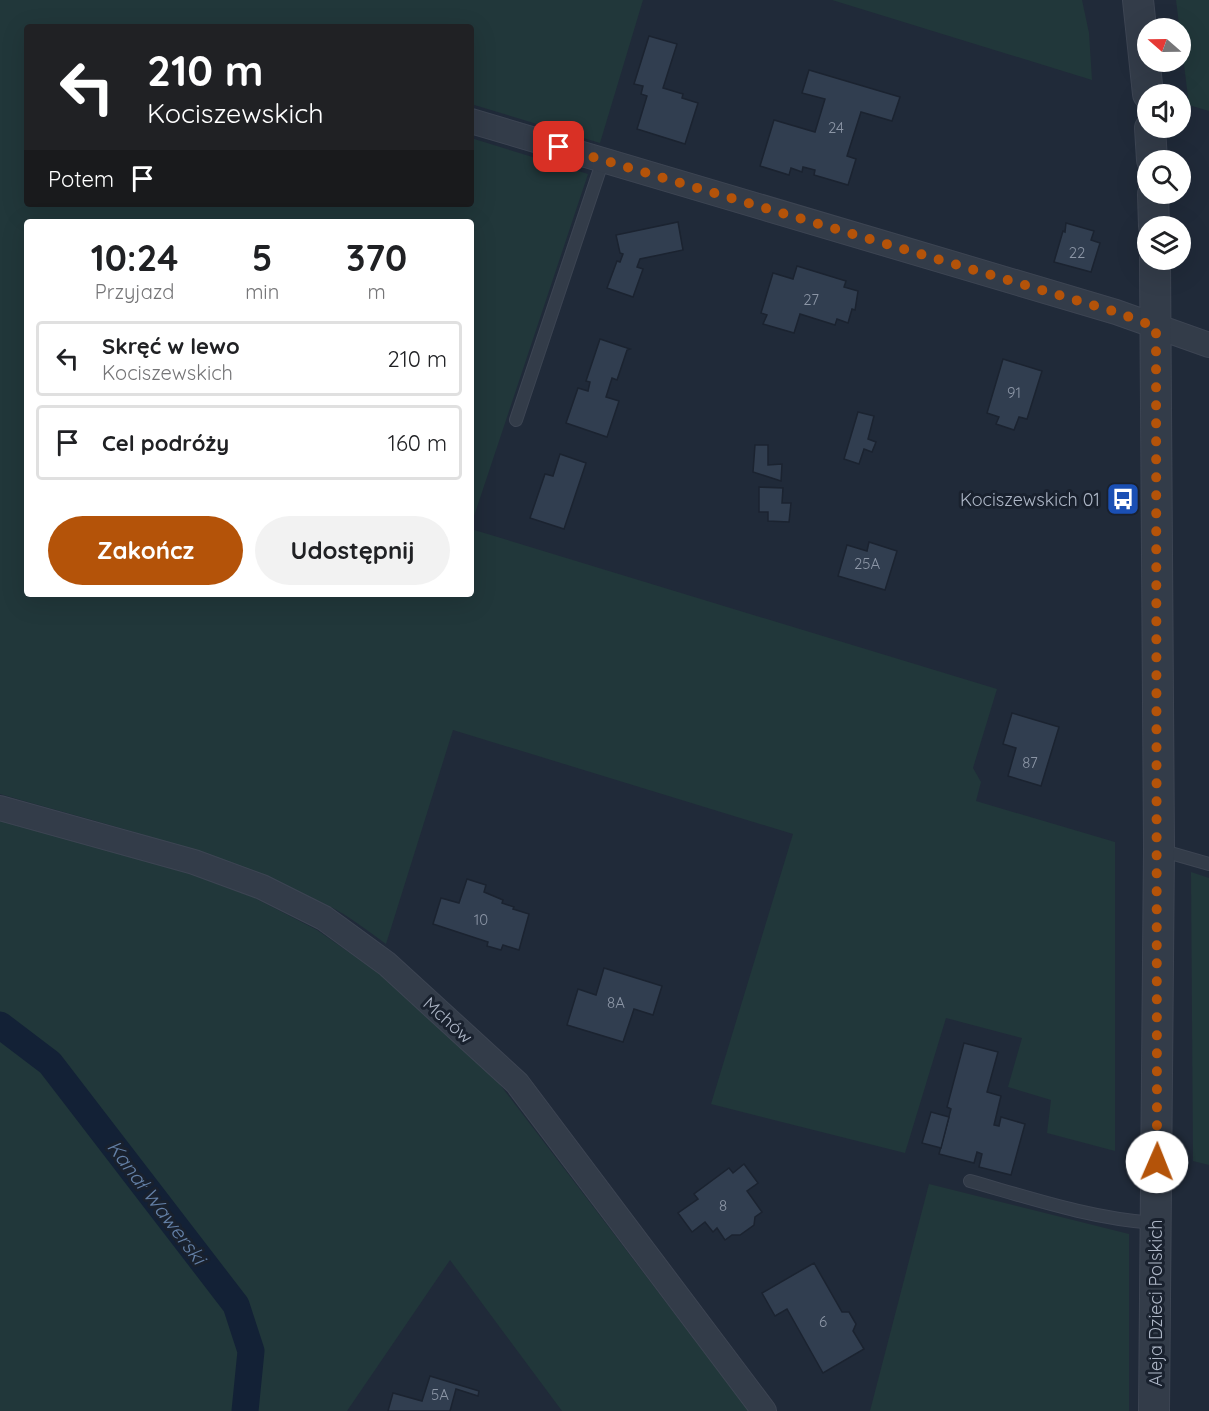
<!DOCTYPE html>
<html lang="pl">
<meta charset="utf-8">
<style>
:root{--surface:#fff;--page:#f2f2f2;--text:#202124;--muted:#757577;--line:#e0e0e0;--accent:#b45309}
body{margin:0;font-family:Quicksand,sans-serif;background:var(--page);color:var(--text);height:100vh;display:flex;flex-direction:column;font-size:22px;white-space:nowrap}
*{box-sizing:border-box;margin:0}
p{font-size:20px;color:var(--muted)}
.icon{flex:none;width:33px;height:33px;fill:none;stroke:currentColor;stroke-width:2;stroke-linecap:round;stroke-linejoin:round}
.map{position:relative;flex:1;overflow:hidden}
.sheet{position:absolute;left:24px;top:219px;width:450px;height:378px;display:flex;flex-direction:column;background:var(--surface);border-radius:6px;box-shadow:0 6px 24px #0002}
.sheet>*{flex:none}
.hud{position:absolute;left:24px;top:24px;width:450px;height:183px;border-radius:6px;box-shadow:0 6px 24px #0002;background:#202124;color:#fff;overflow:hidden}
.needle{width:39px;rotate:290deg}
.fabs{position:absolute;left:1137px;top:18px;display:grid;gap:12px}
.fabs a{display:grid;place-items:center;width:54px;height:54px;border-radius:50%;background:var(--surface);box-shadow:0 6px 24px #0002;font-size:30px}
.pin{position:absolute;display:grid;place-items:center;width:51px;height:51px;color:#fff;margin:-26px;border-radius:12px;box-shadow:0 3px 9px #0006}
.me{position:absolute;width:66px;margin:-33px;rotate:1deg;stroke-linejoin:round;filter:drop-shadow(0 0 4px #0008)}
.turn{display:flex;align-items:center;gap:21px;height:126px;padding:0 24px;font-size:27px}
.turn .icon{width:78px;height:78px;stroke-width:2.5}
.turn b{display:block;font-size:42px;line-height:51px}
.then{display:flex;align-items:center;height:57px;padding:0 24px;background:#0003;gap:12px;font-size:22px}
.eta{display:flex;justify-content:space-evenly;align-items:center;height:102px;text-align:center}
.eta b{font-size:36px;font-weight:700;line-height:42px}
.button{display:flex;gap:12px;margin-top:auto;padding:12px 24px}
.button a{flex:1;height:69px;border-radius:36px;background:var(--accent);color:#fff;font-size:24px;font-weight:700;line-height:69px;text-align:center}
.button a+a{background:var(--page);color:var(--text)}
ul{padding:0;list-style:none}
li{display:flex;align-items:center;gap:18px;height:75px;margin:0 12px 9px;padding:0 12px;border:3px solid var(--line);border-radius:6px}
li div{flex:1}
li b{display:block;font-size:22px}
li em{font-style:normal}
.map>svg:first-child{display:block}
.green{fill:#21373a}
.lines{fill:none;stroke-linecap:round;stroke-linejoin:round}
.canal{stroke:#132136;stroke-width:27}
.building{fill:#313e50;stroke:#1b2330;stroke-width:1.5}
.service-casing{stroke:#3d4553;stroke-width:14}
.minor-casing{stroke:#3d4553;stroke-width:26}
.tertiary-casing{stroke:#3d4553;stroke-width:32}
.service{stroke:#333c49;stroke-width:12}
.minor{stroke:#333c49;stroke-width:24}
.tertiary{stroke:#333c49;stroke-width:30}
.route{stroke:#b45309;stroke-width:10;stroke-dasharray:0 18}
.labels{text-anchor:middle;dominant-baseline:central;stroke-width:6;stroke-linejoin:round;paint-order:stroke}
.number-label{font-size:15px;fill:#8c96a6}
.poi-label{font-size:18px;fill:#adb6c6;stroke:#19212e;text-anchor:end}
.street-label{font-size:18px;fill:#adb6c6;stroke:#19212e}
.water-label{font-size:20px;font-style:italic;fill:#6480a7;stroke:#19212e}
</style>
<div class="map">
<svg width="1209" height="1411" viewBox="0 0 1209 1411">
<rect width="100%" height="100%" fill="#202a39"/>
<g class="green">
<path d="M0,0H643L600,143L471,104V27H27V204H471V138L588,174L471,525V222H27V594H471V529L997,689L973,768L981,782L976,801L1115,842V1151L1047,1133L1051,1100L1008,1087L1022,1038L946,1018L905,1153L711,1104L793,834L453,730L386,944C368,931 349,916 329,906C225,853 111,826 0,794Z"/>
<path d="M832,0H1082L1089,33L1092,80Z"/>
<path d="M1176,0H1209V111L1189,105Z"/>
<path d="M0,819L190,874L255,898L317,930L379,973L495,1078L749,1411H562L450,1260L347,1411H0Z"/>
<path d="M1191,872L1209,878V1165L1193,1161Z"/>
<path d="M929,1184L1129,1234V1411H870Z"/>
</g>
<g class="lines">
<path class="canal" d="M0,1025L50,1063L236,1305L251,1351L245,1411"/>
</g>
<g class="building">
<path d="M649,36L677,44L663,88L683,94L682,98L698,103L685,144L637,129L647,96L641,94L643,86L634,84Z"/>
<path d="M809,70L900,97L892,121L861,112L847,156L856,159L848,185L814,175L815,170L803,167L802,172L791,168L789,175L760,166L774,120L815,132L825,99L802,93Z"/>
<path d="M678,222L683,250L640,259L637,267L643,269L633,297L607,288L617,261L620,262L623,254L620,253L616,235Z"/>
<path d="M1066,223L1094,231L1091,240L1100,243L1091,272L1054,262L1063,231L1065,232Z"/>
<path d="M797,266L846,281L844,287L858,291L855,310L852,309L848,323L837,319L835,325L800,314L794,333L763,324L767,315L761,313L773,273L793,279Z"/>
<path d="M600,339L630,349L627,350L617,380L612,378L606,397L619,401L607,437L566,423L578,388L588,391L590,382L586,381Z"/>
<path d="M1003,359L1042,371L1027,419L1019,417L1014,430L996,424L999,417L987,413Z"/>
<path d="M858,412L874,416L868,439L876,442L872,452L864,449L859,464L844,459Z"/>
<path d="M755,445H768V465L782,464L781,481L753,472Z"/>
<path d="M560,454L586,463L564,529L530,518L545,474L553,476Z"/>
<path d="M759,487L783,488L782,503H791L789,522L768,521V512H759Z"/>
<path d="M869,542L897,551L885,590L838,576L847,545L867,551Z"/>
<path d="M1012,713L1059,727L1041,786L1008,776L1016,748L1003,744Z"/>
<path d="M467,879L486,885L484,892L503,900L502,903L514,907L513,909L529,914L519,950L503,945L501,950L487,946L488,942L433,924L441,898L459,903Z"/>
<path d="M604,968L662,986L653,1015L634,1009L623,1042L567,1025L578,989L596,995Z"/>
<path d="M964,1043L998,1052L987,1092L1001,1096L994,1125L999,1126L1001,1117L1025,1124L1011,1175L979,1167L982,1154L977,1152L974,1163L939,1154L951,1109L947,1107Z"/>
<path d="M931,1112L949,1117L941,1148L922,1143Z"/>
<path d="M744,1164L758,1183L747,1191L762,1212L755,1217L754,1225L740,1235H732L725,1240L717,1228L713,1232L705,1222L692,1232L678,1213L698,1199L694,1194L729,1168L733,1173Z"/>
<path d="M814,1263L842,1312H849L856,1324L853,1331L864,1349L823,1373L787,1309L775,1316L762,1293Z"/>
<path d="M430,1376L479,1391L478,1396L456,1389L450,1411H388L393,1393L422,1401Z"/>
</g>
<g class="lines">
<defs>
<g id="service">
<path d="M516,420L603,160"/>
<path d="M1160,850L1209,864"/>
<path d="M970,1181C1030,1198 1092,1219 1155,1223"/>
</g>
<g id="minor">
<path d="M471,121L1116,312L1209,345"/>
<path d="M0,808L194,862L262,887L324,918L387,964L517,1083L764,1411"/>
</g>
<g id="tertiary">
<path d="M1138,0L1148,94"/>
<path d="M1150,128L1152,160"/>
<path d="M1153,194L1154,226"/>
<path d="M1154,1411L1159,849L1155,260"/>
</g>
</defs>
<use href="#service" class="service-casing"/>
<use href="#minor" class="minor-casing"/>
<use href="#tertiary" class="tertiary-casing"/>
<use href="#service" class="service"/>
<use href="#minor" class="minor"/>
<use href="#tertiary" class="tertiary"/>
</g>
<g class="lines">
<path class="route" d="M559,147L1116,312L1156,327L1157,1162"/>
</g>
<defs>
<symbol id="bus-square" viewBox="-11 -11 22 22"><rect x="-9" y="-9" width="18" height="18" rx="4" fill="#1a4fb4" stroke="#19212e"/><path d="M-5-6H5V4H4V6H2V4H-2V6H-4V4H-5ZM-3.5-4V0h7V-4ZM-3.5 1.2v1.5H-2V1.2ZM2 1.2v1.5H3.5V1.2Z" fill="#fff"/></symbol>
</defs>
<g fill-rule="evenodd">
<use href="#bus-square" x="1104" y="480" width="38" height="38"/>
</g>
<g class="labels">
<g class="number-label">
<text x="836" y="127">24</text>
<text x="1077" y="252">22</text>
<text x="811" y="299">27</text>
<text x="1014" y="392">91</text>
<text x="867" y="563">25A</text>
<text x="1030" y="762">87</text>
<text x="481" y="919">10</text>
<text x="616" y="1002">8A</text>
<text x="723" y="1205">8</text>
<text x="823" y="1321">6</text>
<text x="440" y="1394">5A</text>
</g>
<g class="poi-label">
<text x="1100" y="499">Kociszewskich 01</text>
</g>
<g class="street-label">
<text transform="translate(448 1020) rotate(42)">Mchów</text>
<text transform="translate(1155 1303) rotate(-90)">Aleja Dzieci Polskich</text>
</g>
<g class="water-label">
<text transform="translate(157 1202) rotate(53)">Kanał Wawerski</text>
</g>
</g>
</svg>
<div class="fabs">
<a><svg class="needle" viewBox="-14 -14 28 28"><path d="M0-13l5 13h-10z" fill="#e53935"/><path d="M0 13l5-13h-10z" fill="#757577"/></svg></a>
<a><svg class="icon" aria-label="sound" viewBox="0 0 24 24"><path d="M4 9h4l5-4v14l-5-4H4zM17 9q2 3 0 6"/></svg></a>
<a><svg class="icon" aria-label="search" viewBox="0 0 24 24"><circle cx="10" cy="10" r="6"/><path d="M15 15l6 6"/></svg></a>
<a><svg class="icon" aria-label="layers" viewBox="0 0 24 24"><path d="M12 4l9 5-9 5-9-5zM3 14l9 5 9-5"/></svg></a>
</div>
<div class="pin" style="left:559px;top:147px;background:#d93025"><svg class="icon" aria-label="arrive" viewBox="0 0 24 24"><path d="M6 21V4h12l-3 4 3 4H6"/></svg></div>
<svg class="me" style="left:1157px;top:1162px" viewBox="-20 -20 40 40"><circle r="19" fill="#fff"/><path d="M0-13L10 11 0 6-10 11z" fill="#b45309"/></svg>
<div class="hud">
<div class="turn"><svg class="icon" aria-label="left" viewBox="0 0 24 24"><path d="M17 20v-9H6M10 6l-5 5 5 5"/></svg><div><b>210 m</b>Kociszewskich</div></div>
<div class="then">Potem<svg class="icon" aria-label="arrive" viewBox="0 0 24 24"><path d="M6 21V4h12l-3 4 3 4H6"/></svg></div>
</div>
<section class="sheet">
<div class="eta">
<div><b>10:24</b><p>Przyjazd</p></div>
<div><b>5</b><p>min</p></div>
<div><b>370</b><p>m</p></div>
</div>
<ul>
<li><svg class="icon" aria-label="left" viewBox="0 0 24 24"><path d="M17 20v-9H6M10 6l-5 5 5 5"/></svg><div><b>Skręć w lewo</b><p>Kociszewskich</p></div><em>210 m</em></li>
<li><svg class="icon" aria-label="arrive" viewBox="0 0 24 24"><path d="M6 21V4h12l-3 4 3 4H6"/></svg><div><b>Cel podróży</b></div><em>160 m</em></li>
</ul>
<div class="button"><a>Zakończ</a><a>Udostępnij</a></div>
</section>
</div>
